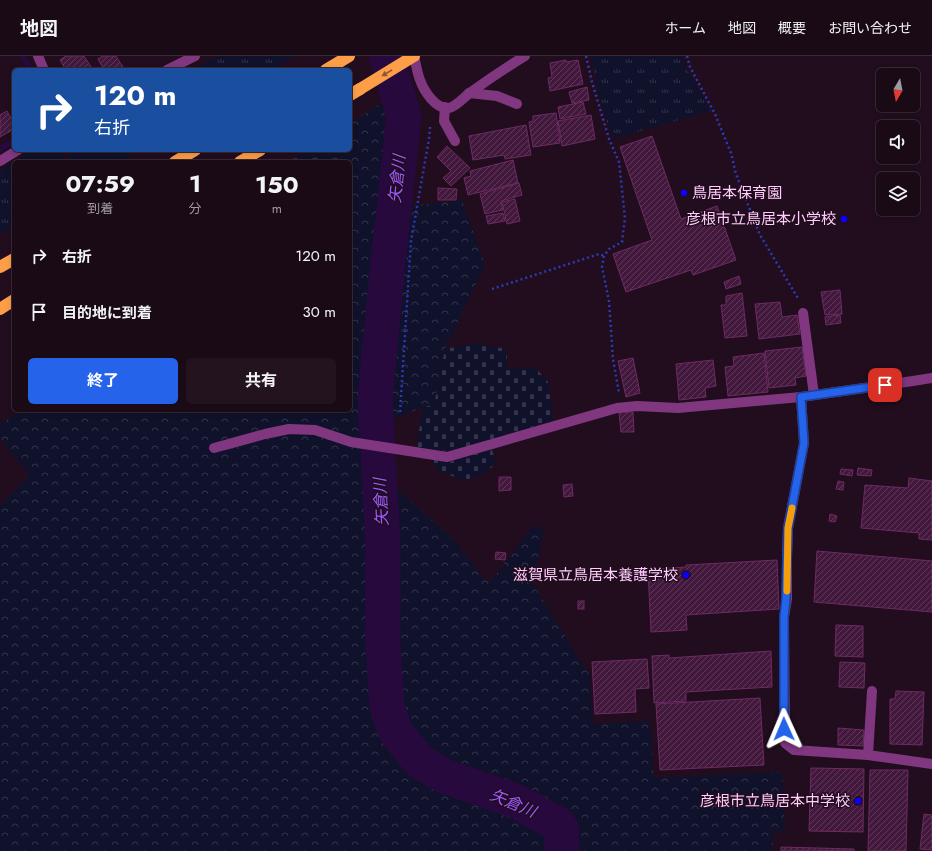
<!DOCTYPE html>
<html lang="ja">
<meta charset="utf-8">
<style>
:root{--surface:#190a16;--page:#22131f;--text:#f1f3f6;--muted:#9f9aa1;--line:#372b35;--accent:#2563eb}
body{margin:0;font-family:Jost,"Noto Sans JP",sans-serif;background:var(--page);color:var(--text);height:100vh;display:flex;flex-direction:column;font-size:15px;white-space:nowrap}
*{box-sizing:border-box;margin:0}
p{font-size:13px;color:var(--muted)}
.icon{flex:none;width:22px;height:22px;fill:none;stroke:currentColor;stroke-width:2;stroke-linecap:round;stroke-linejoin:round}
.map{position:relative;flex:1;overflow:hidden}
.side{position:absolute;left:12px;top:104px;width:340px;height:252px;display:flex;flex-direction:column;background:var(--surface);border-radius:6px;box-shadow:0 2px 6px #0003,0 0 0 1px var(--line)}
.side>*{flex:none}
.top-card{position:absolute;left:12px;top:12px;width:340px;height:84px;border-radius:6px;box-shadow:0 2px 6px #0003,0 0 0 1px var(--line);background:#1a4fa0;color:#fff;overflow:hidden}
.needle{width:26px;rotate:190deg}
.fabs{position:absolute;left:876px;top:12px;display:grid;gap:8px}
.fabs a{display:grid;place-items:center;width:44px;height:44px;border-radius:6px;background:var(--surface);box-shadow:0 2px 6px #0003,0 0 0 1px var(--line);font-size:20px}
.pin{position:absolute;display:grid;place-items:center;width:34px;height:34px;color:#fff;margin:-17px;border-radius:8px;box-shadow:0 2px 6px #0006}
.me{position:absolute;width:44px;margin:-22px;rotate:359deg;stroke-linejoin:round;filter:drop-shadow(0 0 3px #0008)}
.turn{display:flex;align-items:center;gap:14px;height:84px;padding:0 16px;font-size:18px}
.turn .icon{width:52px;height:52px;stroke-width:2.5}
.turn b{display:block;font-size:28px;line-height:34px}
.eta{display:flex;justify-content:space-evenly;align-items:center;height:68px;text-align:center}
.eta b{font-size:24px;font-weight:700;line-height:28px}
.action{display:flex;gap:8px;margin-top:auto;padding:8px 16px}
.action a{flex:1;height:46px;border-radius:6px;background:var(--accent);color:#fff;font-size:16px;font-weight:700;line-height:46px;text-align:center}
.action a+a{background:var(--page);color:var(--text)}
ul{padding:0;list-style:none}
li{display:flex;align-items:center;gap:12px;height:56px;padding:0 16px}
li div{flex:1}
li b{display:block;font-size:15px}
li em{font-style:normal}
header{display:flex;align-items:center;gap:24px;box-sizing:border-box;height:56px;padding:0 20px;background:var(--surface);border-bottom:1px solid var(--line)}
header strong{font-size:19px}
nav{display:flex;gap:22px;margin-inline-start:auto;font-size:14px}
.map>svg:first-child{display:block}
.grass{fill:url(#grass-tufts)}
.forest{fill:url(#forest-crowns)}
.cemetery{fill:url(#cemetery-stones)}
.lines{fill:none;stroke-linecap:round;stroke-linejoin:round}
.stream{stroke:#28093e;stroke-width:6}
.river{stroke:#28093e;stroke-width:35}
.building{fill:url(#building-hatch);stroke:#6e2a64}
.path{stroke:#2c3bb3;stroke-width:2.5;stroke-dasharray:2 3;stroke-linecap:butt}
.minor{stroke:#803780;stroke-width:10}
.highway{stroke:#ff9e48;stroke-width:12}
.highway-bridge{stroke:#ff9e48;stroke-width:12}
.oneway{fill:#905633}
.route-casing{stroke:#184099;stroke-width:10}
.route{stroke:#2563eb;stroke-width:7}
.slow{stroke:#f59e0b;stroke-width:7}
.poi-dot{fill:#0c00f8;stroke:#210d1e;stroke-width:1.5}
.labels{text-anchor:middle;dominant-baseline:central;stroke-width:3;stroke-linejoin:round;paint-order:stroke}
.poi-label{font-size:15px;fill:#ffcdfc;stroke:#210d1e;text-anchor:end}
.water-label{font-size:16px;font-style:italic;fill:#9e5bff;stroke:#210d1e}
</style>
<header>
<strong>地図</strong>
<nav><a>ホーム</a><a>地図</a><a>概要</a><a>お問い合わせ</a></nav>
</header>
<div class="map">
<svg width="932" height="795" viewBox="0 0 932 795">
<defs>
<pattern id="grass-tufts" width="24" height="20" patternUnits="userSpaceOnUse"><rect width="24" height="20" fill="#10122b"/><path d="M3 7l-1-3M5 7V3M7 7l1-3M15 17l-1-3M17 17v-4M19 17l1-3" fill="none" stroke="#34334b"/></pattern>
<pattern id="forest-crowns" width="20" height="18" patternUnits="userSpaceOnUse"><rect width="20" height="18" fill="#10122b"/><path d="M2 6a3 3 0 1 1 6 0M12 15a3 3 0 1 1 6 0" fill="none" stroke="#34334b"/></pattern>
<pattern id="cemetery-stones" width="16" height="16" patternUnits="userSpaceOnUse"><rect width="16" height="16" fill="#10122b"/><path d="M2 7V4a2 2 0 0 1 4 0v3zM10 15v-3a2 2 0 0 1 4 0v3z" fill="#34334b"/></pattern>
<pattern id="building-hatch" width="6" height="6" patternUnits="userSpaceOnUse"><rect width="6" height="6" fill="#42193c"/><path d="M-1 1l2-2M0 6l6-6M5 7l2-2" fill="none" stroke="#5e3959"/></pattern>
</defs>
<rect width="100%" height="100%" fill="#210d1e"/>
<g class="grass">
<path d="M218,0H295L272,14H191Z"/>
<path d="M591,0H683L687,13L711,55L612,83L596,28Z"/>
<path d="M34,94H59L66,106H14V169L0,178V114Z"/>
<path d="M64,94H140L120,106H71Z"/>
</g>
<path class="forest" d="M385,45L383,153L462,144L485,209L445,293L434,349L423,351L367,374V406L451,481L489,527L534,469L544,475L533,528L590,620L592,668L650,665L654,722L782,716L785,775H774L772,795H0V450L29,419L0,382V368L22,354H350V106H288L307,94H350V67Z"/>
<g class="cemetery">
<path d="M476,287L506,293L508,313L536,312L548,326L553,365L457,394L437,395L416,392L423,351L434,349L445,293Z"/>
<path d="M492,393L496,408L480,420L464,424L437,415L431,403L449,406Z"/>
</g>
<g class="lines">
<g class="stream">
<path d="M23,0L30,14"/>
<path d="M0,93L14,85"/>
</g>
<path class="river" d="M386,0L404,60L387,217L375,343L383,487V591L387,650L394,673L419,705L444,720L518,746L558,768L561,772L562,795"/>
</g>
<g class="building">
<path d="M66,0H84L93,14H66L60,4Z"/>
<path d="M103,0H116L125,14H104L98,3Z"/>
<path d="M566,4V6L578,4L583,28L550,35L548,22L552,21L550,7Z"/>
<path d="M587,31L589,44L572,47L569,36Z"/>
<path d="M583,46L586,58L560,63L558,51Z"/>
<path d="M7,55L14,68V73L0,81V59Z"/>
<path d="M556,57L560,87L533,91L529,66L533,65V60Z"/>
<path d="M591,59L595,83L562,90L558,65Z"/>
<path d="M526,69L531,99L505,103L504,99L473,104L469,80Z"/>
<path d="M652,80L681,163L717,150L736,204L693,219L691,214L626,236L613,198L652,184L620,91Z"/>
<path d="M447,90L470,112L451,130L443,122L451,115L437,101Z"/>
<path d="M513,104L518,127L468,139L464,122L471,120L470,115Z"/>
<path d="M519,127L522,139L501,145L503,154L485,158L480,138Z"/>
<path d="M438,132L457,133L456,144H438Z"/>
<path d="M515,143L520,165L507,168L502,146Z"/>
<path d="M503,157L505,165L488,168L486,160Z"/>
<path d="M739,220L741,228L726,233L724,226Z"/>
<path d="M840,234L842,258L825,259L821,236Z"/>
<path d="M742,237L747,280L725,282L721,249H726V240Z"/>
<path d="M780,246L782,261L797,259L800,278L759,283L755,248Z"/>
<path d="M840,259L841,267L826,269L825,261Z"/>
<path d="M802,291L806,320L795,322L796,329L769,332L765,295Z"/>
<path d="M764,297L768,336L728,340L725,311L734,310L733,301Z"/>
<path d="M633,302L640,337L626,341L618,305Z"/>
<path d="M713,304L716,330L705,332L706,341L679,344L676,308Z"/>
<path d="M619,356H633L634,376H621Z"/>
<path d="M858,412L872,414L871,420L857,419Z"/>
<path d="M841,413L853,414L852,420L840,418Z"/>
<path d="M499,421H511V434L499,435Z"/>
<path d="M909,422L932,425V484L919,483V477L861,472L865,429L908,432Z"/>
<path d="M838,425L844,426L843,434L836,433Z"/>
<path d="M572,428L573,440L564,441L563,429Z"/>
<path d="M830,458L837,460L835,466L829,465Z"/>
<path d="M817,495L932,505V556L814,546Z"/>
<path d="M496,496L506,497L505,504L495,503Z"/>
<path d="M777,504L779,553L686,559L687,574L651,576L648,514L686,511V509Z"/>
<rect x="578" y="545" width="6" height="8"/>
<path d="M836,569L863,570V601L835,600Z"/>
<path d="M771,595L772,631L686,636V645L654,647L652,600L669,599V602Z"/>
<path d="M647,603L649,632L635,633L636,656L595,658L592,606Z"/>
<path d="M840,606L865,607L864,632L839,631Z"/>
<path d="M896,635L924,636L922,689L890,688V643H895Z"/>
<path d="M760,642L764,709L660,714L656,648Z"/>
<path d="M838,672L864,674L863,690L838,689Z"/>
<path d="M811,712L864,713L863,776L809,775Z"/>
<path d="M870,714H908L906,795H868Z"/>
<path d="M924,758L932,759V794L920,793Z"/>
<path d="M781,791L854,793V795H781Z"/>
</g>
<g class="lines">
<g class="path">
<path d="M586,0L592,26L609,83L619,106L625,162L622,186L609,193L604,200L602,211L609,245L613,303L619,337"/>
<path d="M687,0L690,11L715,58L731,97L736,118L760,179L799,244"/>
<path d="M492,233L599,198L604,200"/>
<path d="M400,356L411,185L429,83L430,71"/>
</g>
<g class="minor">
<path d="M38,0L44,14"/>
<path d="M414,0C416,8 417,16 420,24C424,35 436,54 449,52C457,50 465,40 471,36C489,23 507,11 525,0"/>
<path d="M167,14L195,0"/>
<path d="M469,37L497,40L517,48"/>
<path d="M445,51L444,65L455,85"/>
<path d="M0,105L18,94"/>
<path d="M803,257L814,339"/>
<path d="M801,341L804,387L788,472L787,502V543L784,561L785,687L794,694L868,699L932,708"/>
<path d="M214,392L265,378L289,373L315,374L351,386L447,401L617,352L637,350L678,352L801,341L913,325L932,322"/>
<path d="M868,699L872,635"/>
</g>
<g class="highway">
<path d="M326,14L349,0"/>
<path d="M350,39L360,33"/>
<path d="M175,106L195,94"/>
<path d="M240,106L260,94"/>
<path d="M0,211L14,203"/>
<path d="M0,253L14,244"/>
</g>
<path class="highway-bridge" d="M360,33L414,0"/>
</g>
<defs><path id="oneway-solid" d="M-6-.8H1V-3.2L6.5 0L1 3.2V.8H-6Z"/></defs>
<use class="oneway" href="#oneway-solid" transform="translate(387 17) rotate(149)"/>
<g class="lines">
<defs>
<path id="route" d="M784,673V561L786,543L787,502L788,472L804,387L801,341L885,329"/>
</defs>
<use href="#route" class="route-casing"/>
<use href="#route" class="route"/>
<path class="slow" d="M787,535L788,472L792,452"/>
</g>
<g class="poi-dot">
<circle cx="684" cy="137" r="4"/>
<circle cx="844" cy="163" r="4"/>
<circle cx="686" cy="519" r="4"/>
<circle cx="858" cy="745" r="4"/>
</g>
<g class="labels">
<g class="poi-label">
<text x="692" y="137" text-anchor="start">鳥居本保育園</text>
<text x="836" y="163">彦根市立鳥居本小学校</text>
<text x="678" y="519">滋賀県立鳥居本養護学校</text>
<text x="850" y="745">彦根市立鳥居本中学校</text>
</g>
<g class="water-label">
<text transform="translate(397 123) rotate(-84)">矢倉川</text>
<text transform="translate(381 446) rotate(-93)">矢倉川</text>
<text transform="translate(513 747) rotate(23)">矢倉川</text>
</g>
</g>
</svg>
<div class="fabs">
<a><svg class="needle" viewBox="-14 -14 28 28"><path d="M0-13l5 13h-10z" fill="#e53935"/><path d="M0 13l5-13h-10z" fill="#9f9aa1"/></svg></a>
<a><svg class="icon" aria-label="sound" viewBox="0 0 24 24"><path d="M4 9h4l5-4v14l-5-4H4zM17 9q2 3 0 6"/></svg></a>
<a><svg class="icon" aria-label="layers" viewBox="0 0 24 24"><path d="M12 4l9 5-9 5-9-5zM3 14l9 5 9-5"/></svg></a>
</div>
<div class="pin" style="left:885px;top:329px;background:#d93025"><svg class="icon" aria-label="arrive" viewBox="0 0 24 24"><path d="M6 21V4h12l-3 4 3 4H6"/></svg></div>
<svg class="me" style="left:784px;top:673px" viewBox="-20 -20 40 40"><path d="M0-17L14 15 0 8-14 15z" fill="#2563eb" stroke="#fff" stroke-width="4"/></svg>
<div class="top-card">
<div class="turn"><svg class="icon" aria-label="right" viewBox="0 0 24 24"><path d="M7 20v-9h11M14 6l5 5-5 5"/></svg><div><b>120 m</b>右折</div></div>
</div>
<section class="side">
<div class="eta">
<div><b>07:59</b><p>到着</p></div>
<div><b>1</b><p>分</p></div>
<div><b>150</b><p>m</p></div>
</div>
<ul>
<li><svg class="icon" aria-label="right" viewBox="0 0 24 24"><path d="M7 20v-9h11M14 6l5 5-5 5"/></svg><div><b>右折</b></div><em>120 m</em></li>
<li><svg class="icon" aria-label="arrive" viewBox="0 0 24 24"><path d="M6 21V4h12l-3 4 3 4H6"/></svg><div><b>目的地に到着</b></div><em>30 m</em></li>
</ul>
<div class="action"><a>終了</a><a>共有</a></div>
</section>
</div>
